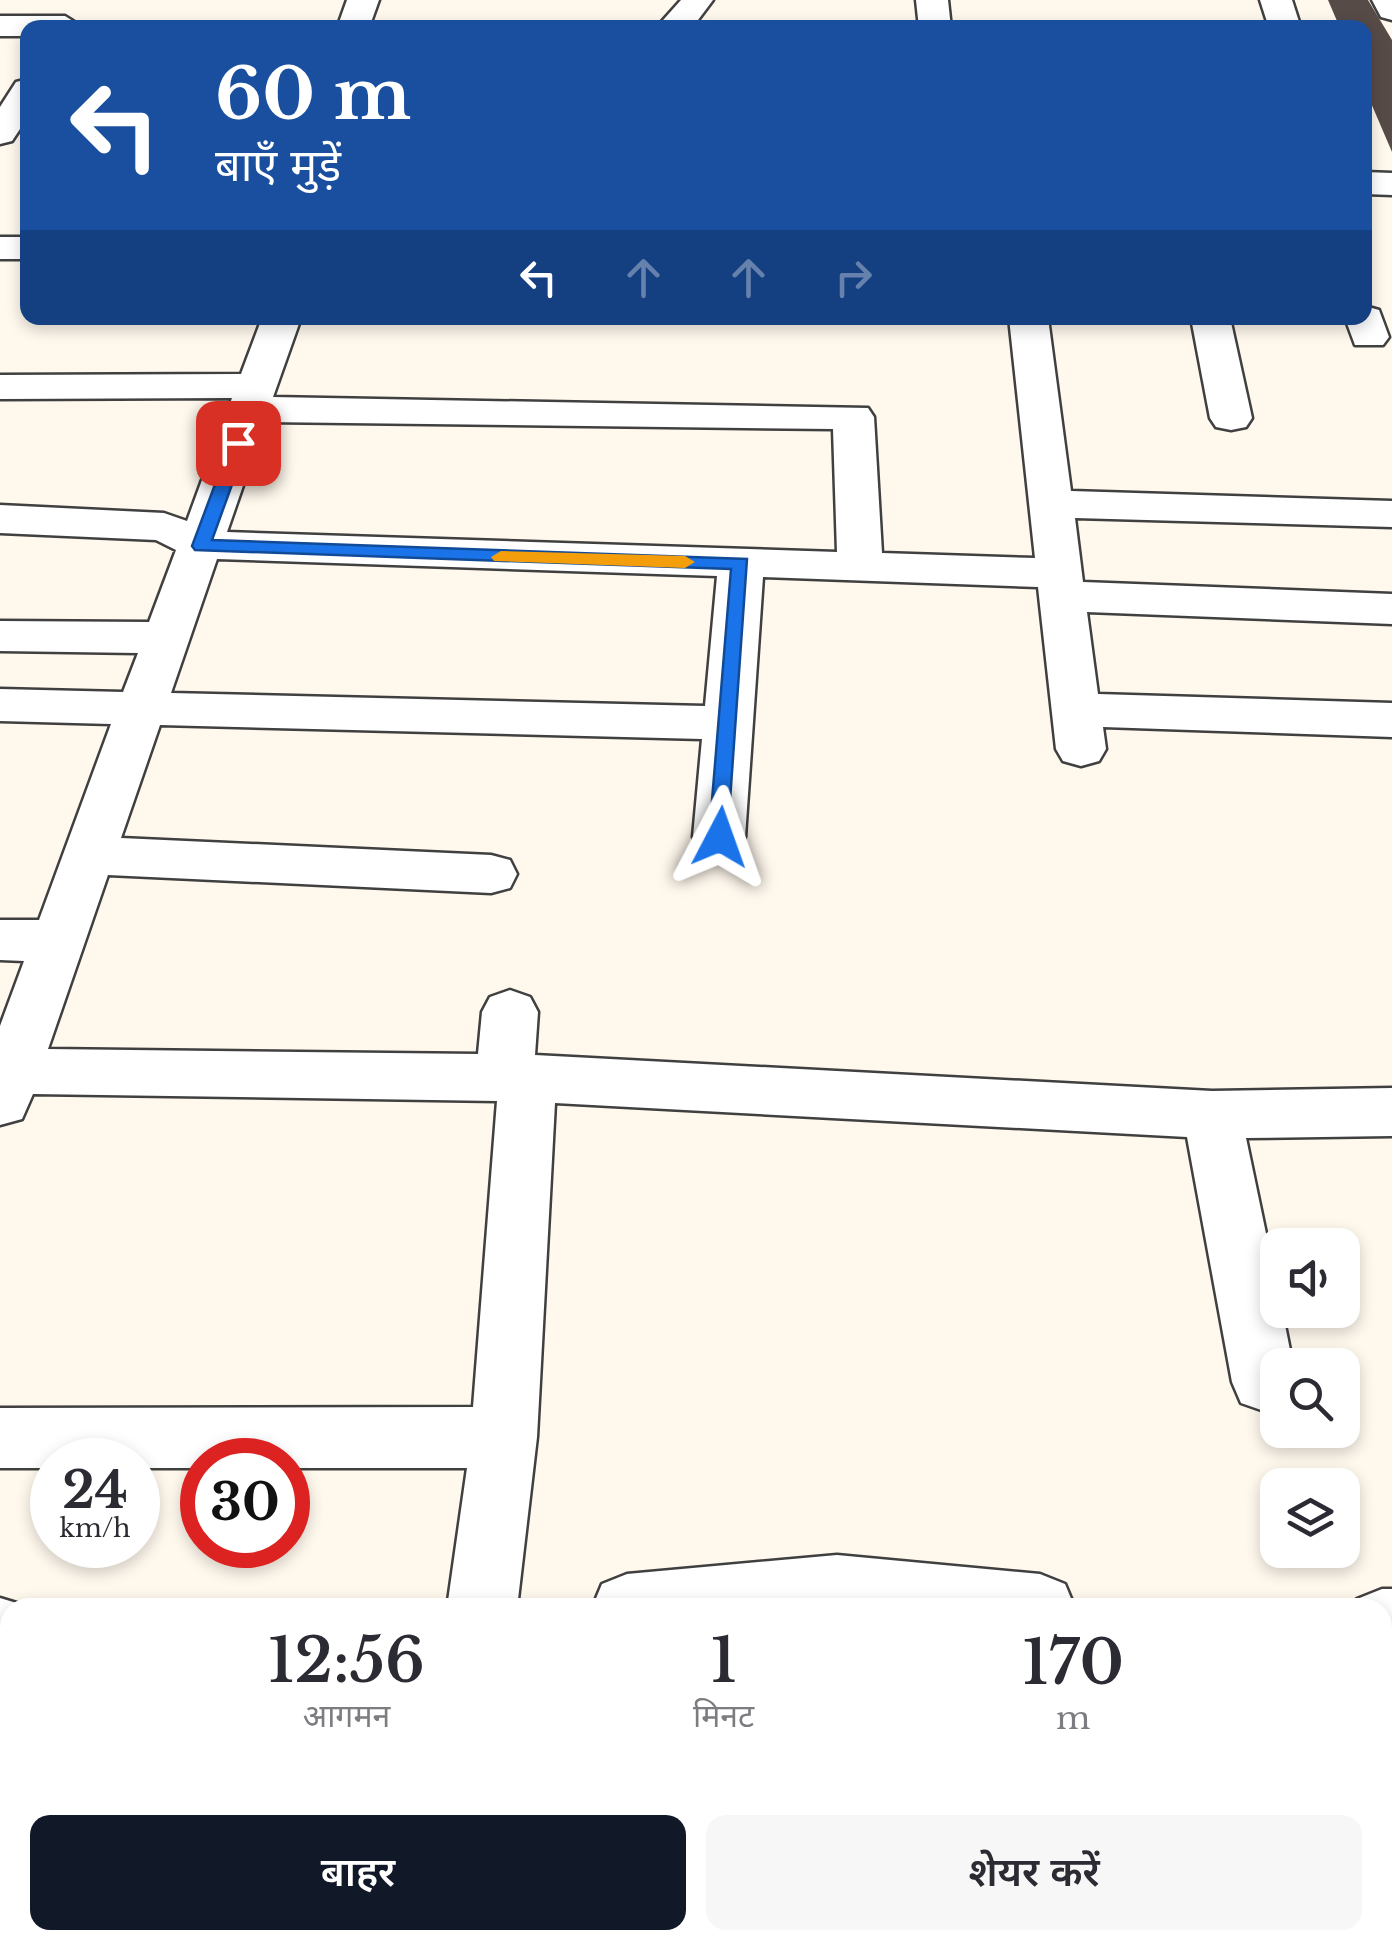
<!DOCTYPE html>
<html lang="hi">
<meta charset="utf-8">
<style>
:root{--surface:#fff;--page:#f7f7f7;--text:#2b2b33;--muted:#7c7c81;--accent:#111827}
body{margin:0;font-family:"Libre Baskerville","Noto Sans Devanagari",serif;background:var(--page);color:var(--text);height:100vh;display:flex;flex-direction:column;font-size:38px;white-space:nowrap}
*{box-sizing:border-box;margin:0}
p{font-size:32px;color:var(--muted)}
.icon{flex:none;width:55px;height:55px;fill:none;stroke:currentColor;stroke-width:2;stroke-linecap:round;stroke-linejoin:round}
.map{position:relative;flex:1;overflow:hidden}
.drawer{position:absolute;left:0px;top:1598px;width:1392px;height:352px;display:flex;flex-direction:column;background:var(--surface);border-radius:30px 30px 0 0;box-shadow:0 5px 15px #0003}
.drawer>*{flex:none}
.banner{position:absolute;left:20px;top:20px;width:1352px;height:305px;border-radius:20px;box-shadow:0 5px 15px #0003;background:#1a4fa0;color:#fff;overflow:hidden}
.controls{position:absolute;left:1260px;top:1228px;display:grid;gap:20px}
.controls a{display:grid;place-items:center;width:100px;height:100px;border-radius:20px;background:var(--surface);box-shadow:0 5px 15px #0003;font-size:50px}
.speed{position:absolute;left:30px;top:1438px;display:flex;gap:20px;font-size:50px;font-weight:700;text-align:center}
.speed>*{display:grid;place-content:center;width:130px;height:130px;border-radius:50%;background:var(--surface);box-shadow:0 5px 15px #0003;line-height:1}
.speed small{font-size:25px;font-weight:400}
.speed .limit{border:15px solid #d22;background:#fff;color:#111}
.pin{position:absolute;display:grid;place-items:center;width:85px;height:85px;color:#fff;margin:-42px;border-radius:20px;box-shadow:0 5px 15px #0006}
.me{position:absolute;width:110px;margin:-55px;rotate:4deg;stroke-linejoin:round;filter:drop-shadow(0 0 8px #0008)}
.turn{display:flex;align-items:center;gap:35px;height:210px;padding:0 30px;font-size:45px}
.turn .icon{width:130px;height:130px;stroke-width:2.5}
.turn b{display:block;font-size:70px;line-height:85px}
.lanes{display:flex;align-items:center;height:95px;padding:0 30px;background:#0003;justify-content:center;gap:50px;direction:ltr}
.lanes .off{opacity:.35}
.eta{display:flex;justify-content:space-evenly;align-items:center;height:170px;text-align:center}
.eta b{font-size:60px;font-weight:600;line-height:70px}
.primary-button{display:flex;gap:20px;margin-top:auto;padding:20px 30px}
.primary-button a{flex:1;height:115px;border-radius:20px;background:var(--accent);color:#fff;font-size:40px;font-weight:600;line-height:115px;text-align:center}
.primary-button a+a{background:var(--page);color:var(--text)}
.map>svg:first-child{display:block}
.building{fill:#574b48}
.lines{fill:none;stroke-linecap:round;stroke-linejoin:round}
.minor-casing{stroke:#404040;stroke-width:5}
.minor{fill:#fff;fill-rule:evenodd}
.route{fill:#1a73e8;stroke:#114b97;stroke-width:2.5}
.slow{fill:#f59e0b}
</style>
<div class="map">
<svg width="1392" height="1948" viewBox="0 0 1392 1948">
<rect width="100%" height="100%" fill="#fff8ed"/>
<path class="building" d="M1328,0H1368L1392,40V152L1365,89V28H1340Z"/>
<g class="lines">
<defs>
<g id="minor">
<path d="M347,0H379L369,28H337Z"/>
<path d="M681,0H713L692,28H656Z"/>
<path d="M916,0H948L951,28H919Z"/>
<path d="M1260,0H1292L1301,28H1269Z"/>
<path d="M1372,0H1392V20L1381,17Z"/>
<path d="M0,16H65L81,26L28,28V36H0Z"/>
<path d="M28,79V117L12,141L0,144V107L16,82Z"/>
<path d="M1365,172L1392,173V195L1365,194Z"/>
<rect x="0" y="237" width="28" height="22"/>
<path d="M1365,306L1379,310L1389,337L1383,345H1355L1345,318H1365Z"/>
<path d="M262,318H301L273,397L868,408L874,417L882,553L1035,558L1009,318H1048L1071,491L1392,501V527L1075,518L1083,582L1392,594V624L1087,612L1098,694L1392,703V737L1103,727L1106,749L1099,761L1081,766L1063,761L1056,749L1038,587L763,577L745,837L737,850L719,856L701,850L693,837L702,739L160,725L121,838L491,855L510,860L517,874L510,888L491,893L108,875L48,1049L478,1054L482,1012L490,997L510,990L530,997L538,1012L535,1055L1212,1091L1392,1088V1136L1246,1138L1278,1291V1310H1282L1293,1365H1278V1406L1264,1411L1241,1403L1232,1382L1187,1137L555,1103L537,1437L517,1608H447L467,1468H288V1460H202V1468H138V1460H52V1468H0V1408L473,1407L497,1101L33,1094L22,1119L0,1125V1026L24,961L0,960V920H39L111,724L0,721V689L123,692L138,653L0,651V621L149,622L176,550L156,540L0,533V505L164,513L187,521L232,398L0,399V375L241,374ZM265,422L833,429L837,552L227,532ZM217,559L717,576L705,706L171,693Z"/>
<path d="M1191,318H1230L1252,418L1246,427L1231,430L1216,427L1210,418Z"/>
<path d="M837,1555L1040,1574L1065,1584L1075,1608H592L602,1584L627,1574Z"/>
<path d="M1382,1589H1392V1659H1382V1608H1354L1357,1599Z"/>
<path d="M0,1598L33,1608H10V1668H0Z"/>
<path d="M517,1940H595L594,1948H516Z"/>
<rect x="820" y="1940" width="78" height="8"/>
<path d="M1125,1940H1203L1204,1948H1126Z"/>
</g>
</defs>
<use href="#minor" class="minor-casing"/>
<use href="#minor" class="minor"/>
</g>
<path class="route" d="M232,439L247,443L212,540L747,559L727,843H712L709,837L731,569L195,550L192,546Z"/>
<path class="slow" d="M501,551L685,556L695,562L685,568L494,561L491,557Z"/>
</svg>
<div class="controls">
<a><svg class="icon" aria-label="sound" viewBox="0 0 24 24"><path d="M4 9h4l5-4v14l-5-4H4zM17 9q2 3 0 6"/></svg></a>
<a><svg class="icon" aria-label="search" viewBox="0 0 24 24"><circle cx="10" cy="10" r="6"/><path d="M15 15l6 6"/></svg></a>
<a><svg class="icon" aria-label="layers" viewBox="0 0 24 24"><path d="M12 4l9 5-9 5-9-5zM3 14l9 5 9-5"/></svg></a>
</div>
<div class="speed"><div>24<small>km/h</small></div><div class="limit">30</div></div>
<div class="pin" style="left:238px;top:443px;background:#d93025"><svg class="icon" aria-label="arrive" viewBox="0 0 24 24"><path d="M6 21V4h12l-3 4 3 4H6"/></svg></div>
<svg class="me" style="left:720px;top:837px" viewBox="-20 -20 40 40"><path d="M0-17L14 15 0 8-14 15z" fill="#1a73e8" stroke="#fff" stroke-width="4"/></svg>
<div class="banner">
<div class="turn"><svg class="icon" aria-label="left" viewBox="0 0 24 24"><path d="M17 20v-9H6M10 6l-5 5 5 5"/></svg><div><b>60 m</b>बाएँ मुड़ें</div></div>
<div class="lanes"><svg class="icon" aria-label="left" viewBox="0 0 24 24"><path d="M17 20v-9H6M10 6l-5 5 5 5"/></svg><svg class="icon off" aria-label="ahead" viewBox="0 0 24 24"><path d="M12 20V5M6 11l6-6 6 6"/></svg><svg class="icon off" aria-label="ahead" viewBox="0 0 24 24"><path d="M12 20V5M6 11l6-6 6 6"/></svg><svg class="icon off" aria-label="right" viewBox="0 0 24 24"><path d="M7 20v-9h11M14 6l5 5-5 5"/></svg></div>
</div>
<section class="drawer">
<div class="eta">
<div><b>12:56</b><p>आगमन</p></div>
<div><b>1</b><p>मिनट</p></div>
<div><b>170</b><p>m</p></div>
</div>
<div class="primary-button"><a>बाहर</a><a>शेयर करें</a></div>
</section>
</div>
